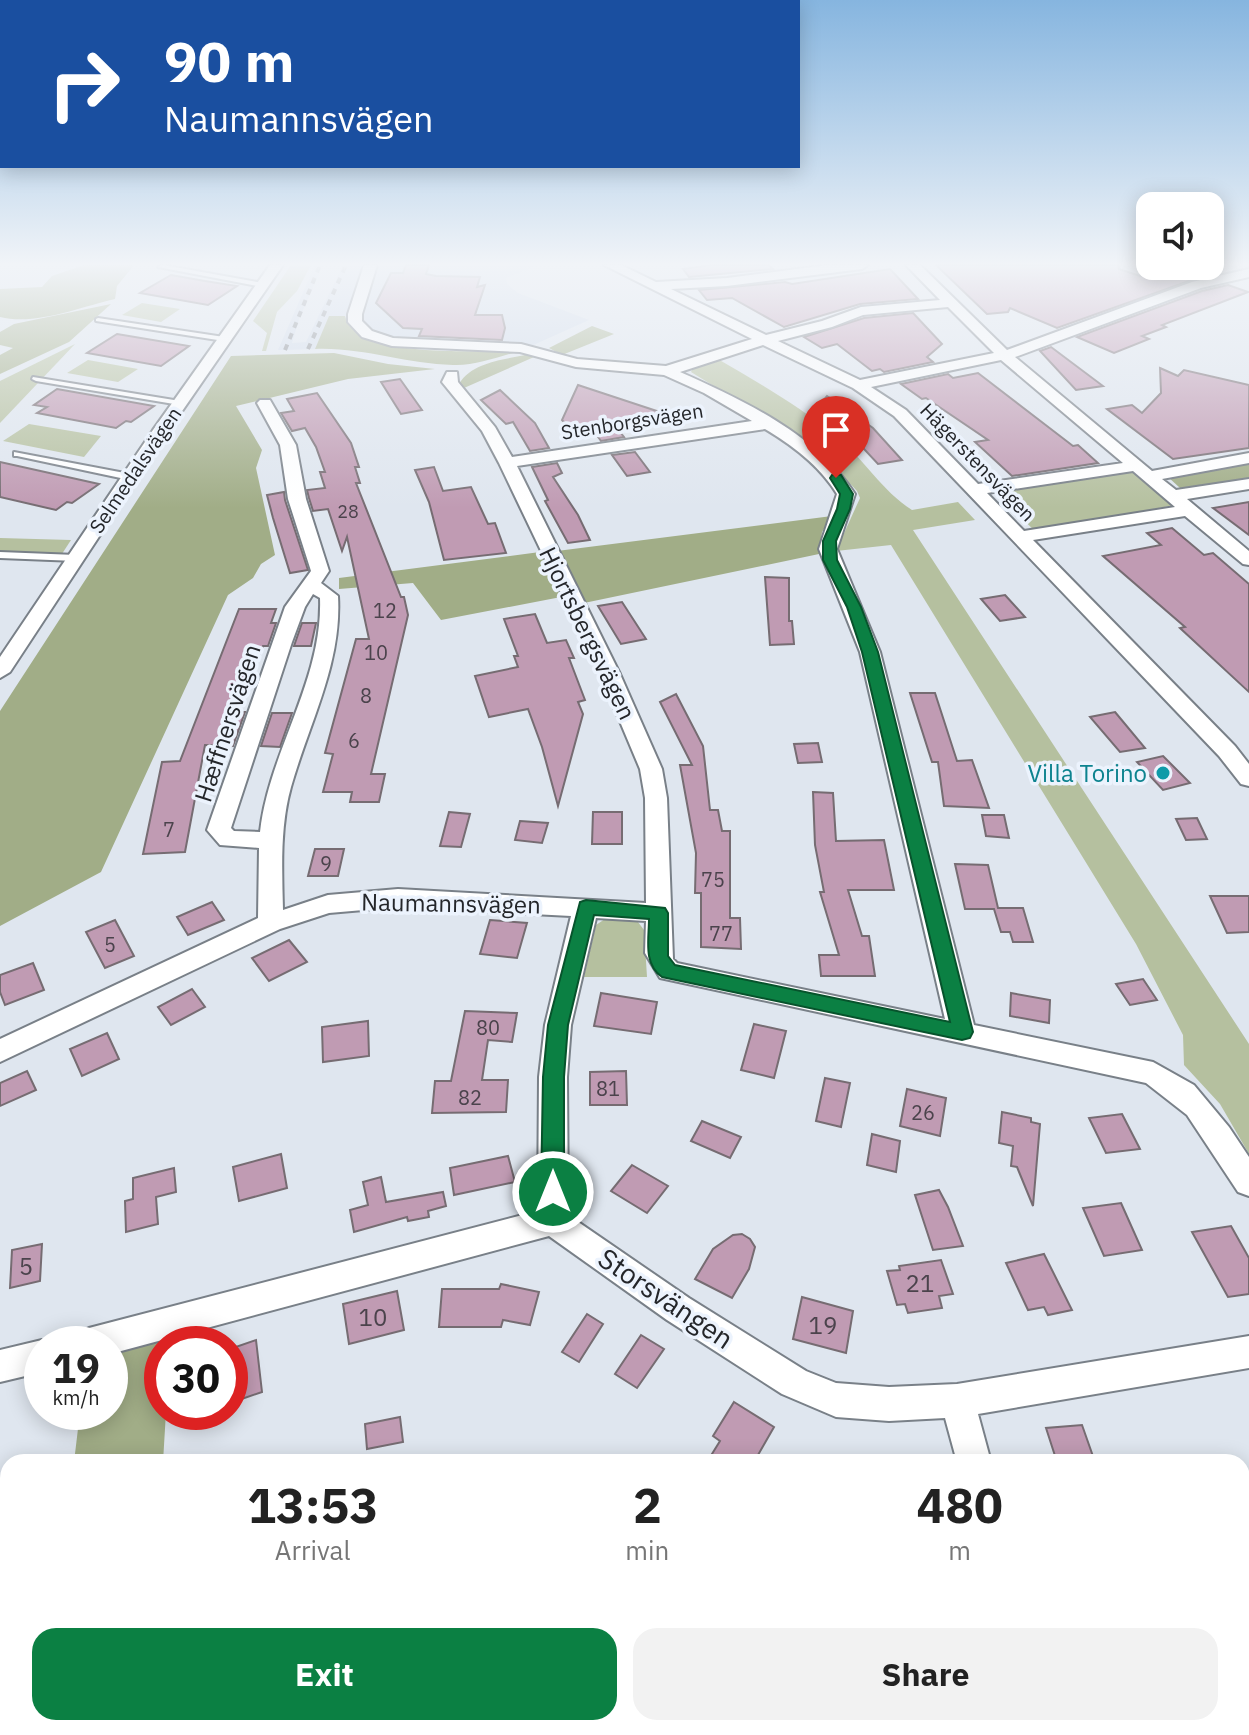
<!DOCTYPE html>
<meta charset="utf-8">
<style>
:root{--surface:#fff;--page:#f2f2f2;--text:#222;--muted:#767676;--accent:#0b8043}
body{margin:0;font-family:"IBM Plex Sans",sans-serif;background:var(--page);color:var(--text);height:100vh;display:flex;flex-direction:column;font-size:30px;white-space:nowrap}
*{box-sizing:border-box;margin:0}
p{font-size:26px;color:var(--muted)}
.icon{flex:none;width:44px;height:44px;fill:none;stroke:currentColor;stroke-width:2;stroke-linecap:round;stroke-linejoin:round}
.map{position:relative;flex:1;overflow:hidden}
.panel{position:absolute;left:0px;top:1454px;width:1250px;height:282px;display:flex;flex-direction:column;background:var(--surface);border-radius:24px 24px 0 0;box-shadow:0 4px 20px #0003}
.panel>*{flex:none}
.hud{position:absolute;left:0px;top:0px;width:800px;height:168px;box-shadow:0 4px 20px #0003;background:#1a4fa0;color:#fff;overflow:hidden}
.fabs{position:absolute;left:1136px;top:192px;display:grid;gap:16px}
.fabs a{display:grid;place-items:center;width:88px;height:88px;border-radius:16px;background:var(--surface);box-shadow:0 4px 20px #0003;font-size:40px}
.speed{position:absolute;left:24px;top:1326px;display:flex;gap:16px;font-size:40px;font-weight:700;text-align:center}
.speed>*{display:grid;place-content:center;width:104px;height:104px;border-radius:50%;background:var(--surface);box-shadow:0 4px 20px #0003;line-height:1}
.speed small{font-size:20px;font-weight:400}
.speed .limit{border:12px solid #d22;background:#fff;color:#111}
.pin{position:absolute;display:grid;place-items:center;width:68px;height:68px;color:#fff;margin:-82px -34px;border-radius:50% 50% 50% 0;rotate:-45deg;box-shadow:0 0 8px #0007}
.pin .icon{rotate:45deg}
.me{position:absolute;width:88px;margin:-44px;rotate:0deg;stroke-linejoin:round;filter:drop-shadow(0 0 6px #0008)}
.turn{display:flex;align-items:center;gap:28px;height:168px;padding:0 32px;font-size:36px}
.turn .icon{width:104px;height:104px;stroke-width:2.5}
.turn b{display:block;font-size:56px;line-height:68px}
.eta{display:flex;justify-content:space-evenly;align-items:center;height:136px;text-align:center}
.eta b{font-size:48px;font-weight:700;line-height:56px}
.button{display:flex;gap:16px;margin-top:auto;padding:16px 32px}
.button a{flex:1;height:92px;border-radius:24px;background:var(--accent);color:#fff;font-size:32px;font-weight:700;line-height:92px;text-align:center}
.button a+a{background:var(--page);color:var(--text)}
.map>svg:first-child{display:block}
.built{fill:#cfdaea}
.green{fill:#b5c09f}
.forest{fill:#a1ad87}
.building{fill:#c09bb3;stroke:#766c72;stroke-width:2}
.lines{fill:none;stroke-linecap:round;stroke-linejoin:round}
.service-casing{stroke:#798088;stroke-width:4}
.minor-casing{stroke:#798088;stroke-width:4}
.service{fill:#fff;fill-rule:evenodd}
.minor{fill:#fff;fill-rule:evenodd}
.rail{stroke:#7b8086;stroke-width:4;stroke-dasharray:6 6;stroke-linecap:butt}
.route{fill:#0b8043;stroke:#07532c;stroke-width:2}
.culture-dot{fill:#0f9aa8;stroke:#ecf3fd;stroke-width:3}
.labels{text-anchor:middle;dominant-baseline:central;stroke-width:7;stroke-linejoin:round;paint-order:stroke}
.far-number-label{font-size:18px;fill:#4b434c}
.far-street-label{font-size:20px;fill:#24262a;stroke:#ecf3fd}
.number-label{font-size:20px;fill:#4b434c}
.street-label{font-size:24px;fill:#24262a;stroke:#ecf3fd}
.culture-label{font-size:24px;fill:#0d838f;stroke:#ecf3fd;text-anchor:end}
.near-number-label{font-size:24px;fill:#4b434c}
.near-street-label{font-size:28px;fill:#24262a;stroke:#ecf3fd}
</style>
<div class="map">
<svg width="1249" height="1735" viewBox="0 0 1249 1735">
<rect width="100%" height="100%" fill="#dfe6ef"/>
<path class="built" d="M315,265H323L299,319L292,343L306,342L343,265H538L506,278L507,284L518,293L589,320L520,351L402,348L359,336L348,325L330,316L315,349L278,350Z"/>
<g class="green">
<path d="M291,265H311L297,291L277,312L266,351H262L267,333L253,321Z"/>
<path d="M142,303L180,309L161,322L122,315Z"/>
<path d="M75,344L0,423V381Z"/>
<path d="M716,358C758,382 799,406 836,436C864,459 882,491 912,510L958,502L975,520L913,530L1249,1044V1154L1220,1104L1184,1065L1183,1035L1136,944L891,545L836,551L860,498L857,491L820,451L691,372L693,368Z"/>
<path d="M88,360L138,369L118,382L67,373Z"/>
<path d="M29,424L101,436L84,457L3,441Z"/>
<path d="M1131,469L1175,505L1035,531L995,493Z"/>
<path d="M0,538L71,540L58,560L0,558Z"/>
<path d="M605,919L638,922L644,930L647,977H584L596,925Z"/>
</g>
<g class="forest">
<path d="M84,265H134L117,286L115,299C80,307 35,326 0,317V289L42,287L52,276Z"/>
<path d="M111,304L69,342L0,374V355L13,348L0,345V332L14,324Z"/>
<path d="M329,316H345C356,360 482,350 520,351C498,357 475,366 453,365C406,364 362,347 315,349Z"/>
<path d="M592,326L614,334L562,355L549,348Z"/>
<path d="M334,353L388,364L435,369L348,379L236,406L262,450L256,468L275,555L261,564L253,578L228,595L101,872L0,926V711L231,356Z"/>
<path d="M529,354L534,357L464,388L459,384C473,361 505,360 529,354Z"/>
<path d="M1249,462V478L1180,488L1167,476Z"/>
<path d="M832,516L822,532L819,554L584,603L557,551Z"/>
<path d="M540,552L561,597L441,620L413,583L339,589V578Z"/>
<path d="M170,1339V1344H162V1412H166L163,1462H74L80,1412H110V1355Z"/>
<path d="M8,1712V1728H145L146,1735H0V1713Z"/>
</g>
<g class="building">
<path d="M406,265H429L426,274L436,276L480,277L477,287L485,285L475,315H502L505,328L502,340L419,336L422,329L403,328L376,303L391,273H403Z"/>
<path d="M711,265H769L773,269L689,277L683,269Z"/>
<path d="M936,265H1119V269L1140,276L1169,266L1203,276L1057,328L1010,308L1008,312L987,314Z"/>
<path d="M890,269L918,299L860,304L784,327L732,298L707,300L699,290L785,282L792,284Z"/>
<path d="M171,275L205,281L237,286L208,305L140,293Z"/>
<path d="M1228,285L1248,292L1162,325L1166,327L1142,336L1149,339L1114,353L1077,337L1202,291Z"/>
<path d="M913,313L942,344L927,357L933,362L884,372L880,369L872,371L837,344L822,348L804,337L864,318Z"/>
<path d="M117,334L189,346L161,366L87,353Z"/>
<path d="M1051,347L1103,386L1076,390L1040,351Z"/>
<path d="M1160,368L1178,376L1184,370L1249,385V448L1173,459L1107,409L1132,405L1142,413L1161,393Z"/>
<path d="M978,373L1073,446L1078,445L1098,463L1012,476L975,442L988,440L926,398L922,399L901,384L948,374L953,378Z"/>
<path d="M400,379L422,410L401,414L381,382Z"/>
<path d="M578,385L678,418L617,428L624,437L601,441L591,427L571,430L562,420Z"/>
<path d="M57,389L154,406L131,422L126,421L116,428L37,413L47,407L34,405Z"/>
<path d="M500,390L535,423L549,448L530,451L513,422L506,424L481,400Z"/>
<path d="M317,393L351,443L359,467H355L360,483H356L401,597H404L408,615L371,774H385L379,802H350L352,792H323L333,754L325,753L356,639H369L347,537L342,551L328,509L313,511L309,498L307,490L325,488L320,472H325L316,447L305,428L292,431L281,413L294,411L287,399Z"/>
<path d="M827,396L873,428L902,460L878,464L821,403Z"/>
<path d="M635,452L650,472L627,476L612,455Z"/>
<path d="M0,462L99,484L72,503L67,502L56,510L0,497Z"/>
<path d="M557,463L562,473L553,477L578,515L590,540L568,543L545,501L548,500L532,467Z"/>
<path d="M434,467L443,491L471,487L488,524L495,523L506,553L444,560L429,502L415,470Z"/>
<path d="M284,492L285,500L308,570L290,573L273,518L267,495Z"/>
<path d="M1249,502V535L1213,508Z"/>
<path d="M1172,528L1204,555L1213,553L1249,584V692L1180,628L1185,627L1103,556L1161,545L1147,533Z"/>
<path d="M765,577L789,578V621H792L794,644L770,645Z"/>
<path d="M1005,595L1025,617L1000,621L981,599Z"/>
<path d="M622,602L646,639L621,644L598,606Z"/>
<path d="M239,609H276L271,623H276L268,646H263L238,712H245L233,746L205,745L185,852L143,854L162,762L180,761Z"/>
<path d="M535,614L547,643L566,640L574,658H569L585,700L578,702L583,714L558,806L542,747L528,709L489,717L475,676L518,667L514,656H518L504,619Z"/>
<path d="M302,623H316L311,646H294Z"/>
<path d="M910,693H935L957,761L972,760L989,808L944,806L938,762H932Z"/>
<path d="M676,694L703,746L710,810H718L722,831H730V918H740L741,949L701,947V893H695L696,853L680,765H692L660,702Z"/>
<path d="M1115,712L1145,748L1120,752L1090,717Z"/>
<path d="M272,713H292L280,747L261,746Z"/>
<path d="M818,743L822,762L798,763L794,744Z"/>
<path d="M1163,756L1190,783L1163,790L1137,762Z"/>
<path d="M813,792L833,793L836,841L884,840L894,890H848L862,936H869L875,976H821L819,955H839L820,892H824L815,845Z"/>
<path d="M449,812L470,814L461,847L440,846Z"/>
<path d="M593,812H622V844H592Z"/>
<path d="M982,815H1004L1009,838L986,836Z"/>
<path d="M1197,818L1207,839L1186,840L1176,819Z"/>
<path d="M520,821L548,823L542,843L515,840Z"/>
<path d="M315,849H344L338,876H308Z"/>
<path d="M955,864L988,865L998,908H1023L1033,942H1013L1010,932H1001L994,909H965Z"/>
<path d="M1210,896H1249V932L1227,933Z"/>
<path d="M212,902L224,920L188,935L177,917Z"/>
<path d="M115,920L134,956L105,968L86,932Z"/>
<path d="M490,920L527,923L517,958L480,954Z"/>
<path d="M289,940L307,962L269,981L252,958Z"/>
<path d="M33,963L44,990L5,1005L0,992V975Z"/>
<path d="M1143,979L1157,1000L1130,1005L1116,984Z"/>
<path d="M192,989L205,1007L171,1025L158,1007Z"/>
<path d="M601,993L657,1002L651,1034L594,1026Z"/>
<path d="M1011,993L1050,1000L1049,1023L1010,1016Z"/>
<path d="M465,1011L517,1013L512,1042L488,1040L482,1080H508L506,1112L432,1113L435,1081H451Z"/>
<path d="M368,1021L369,1056L323,1062L322,1027Z"/>
<path d="M754,1024L786,1031L774,1078L741,1070Z"/>
<path d="M107,1033L119,1059L82,1076L70,1049Z"/>
<path d="M27,1071L36,1090L0,1106V1083Z"/>
<path d="M626,1071L627,1105H590V1072Z"/>
<path d="M825,1078L850,1083L841,1127L816,1121Z"/>
<path d="M907,1089L946,1098L940,1136L900,1126Z"/>
<path d="M1002,1112L1031,1118V1122L1040,1124L1033,1206L1017,1167L1011,1166L1013,1146L999,1143Z"/>
<path d="M1122,1114L1140,1149L1106,1153L1089,1118Z"/>
<path d="M702,1121L741,1137L730,1158L691,1141Z"/>
<path d="M872,1134L900,1141L896,1172L867,1165Z"/>
<path d="M281,1154L287,1188L239,1201L233,1167Z"/>
<path d="M508,1156L515,1182L454,1195L450,1168Z"/>
<path d="M632,1165L668,1186L647,1213L611,1191Z"/>
<path d="M174,1168L176,1192L156,1197L158,1224L126,1232L125,1201L133,1199V1178Z"/>
<path d="M381,1177L386,1202L443,1192L446,1206L428,1211L429,1217L408,1221L407,1217L354,1232L350,1210L368,1205L363,1182Z"/>
<path d="M939,1190L948,1207L963,1246L933,1250L915,1195Z"/>
<path d="M1121,1203L1142,1250L1104,1256L1083,1208Z"/>
<path d="M1231,1226L1249,1258V1294L1228,1297L1192,1232Z"/>
<path d="M742,1234L750,1239L755,1247L749,1269L732,1298L695,1279L713,1249L733,1235Z"/>
<path d="M42,1244L40,1281L10,1288L12,1250Z"/>
<path d="M1044,1254L1072,1310L1048,1315L1044,1307L1028,1310L1006,1263Z"/>
<path d="M941,1260L953,1294L939,1296L942,1308L908,1313L905,1304L897,1305L887,1271L900,1270L899,1266Z"/>
<path d="M501,1284L539,1292L530,1325L503,1320L501,1327H439L442,1289H499Z"/>
<path d="M397,1291L404,1330L349,1344L343,1304Z"/>
<path d="M802,1297L853,1311L846,1353L793,1339Z"/>
<path d="M587,1314L603,1324L579,1362L562,1352Z"/>
<path d="M641,1335L664,1349L637,1388L615,1374Z"/>
<path d="M256,1340L262,1392L230,1403V1349Z"/>
<path d="M734,1402L774,1427L754,1462H707L720,1441L713,1436Z"/>
<path d="M400,1417L403,1442L367,1449L365,1424Z"/>
<path d="M1082,1425L1095,1462H1057L1046,1428Z"/>
</g>
<g class="lines">
<defs>
<g id="service">
<path d="M163,265L263,283L266,285L263,287L158,267Z"/>
<path d="M98,318L224,337L228,339L224,341L96,321V319Z"/>
<path d="M33,377L180,401L184,403L180,405L36,381L32,379Z"/>
<path d="M14,452L130,474L134,477L130,480L17,456H14Z"/>
<path d="M0,552L76,555L81,558L76,561L0,558Z"/>
</g>
<g id="minor">
<path d="M270,265H283L169,430L10,672L0,678V657L153,430Z"/>
<path d="M364,265H377L362,314V321L372,331L393,338L521,344L577,359L666,366L752,339L604,265H621L656,282L727,278L828,265H868L862,269L727,286L671,289L766,335L822,321L861,307L940,300L906,265H920L1007,350L1192,282L1249,269V277L1201,288L1015,357L1152,471L1249,453V463L1162,479L1176,490L1249,479V489L1187,499L1249,551V565L1243,564L1185,516L1033,540L1235,746L1249,764V786L1241,784L1219,756L894,416L853,388L763,345L680,372C743,400 816,434 855,494L837,549L880,652L974,1025L1153,1062L1194,1085L1229,1127L1249,1157V1196L1238,1192L1187,1115L1146,1083L660,978L645,953L646,921L596,918L571,1025L567,1077L568,1215L689,1298L806,1371L836,1383L889,1387L957,1384L1249,1336V1368L978,1414L991,1462H957L945,1418L889,1421L836,1417L782,1394L667,1320L549,1236L110,1354V1344H73L77,1333L89,1328L538,1211L539,1077L545,1025L571,916L398,907L329,913L280,929L0,1062V1039L258,918L259,848L220,845L207,830L285,607L311,571L288,499L280,445L257,403L260,400H270L296,445L306,499L329,571L321,583L338,596C342,664 309,723 291,787C280,826 282,869 283,910L328,895L398,889L646,903L645,798L640,769L600,674L499,463L482,431L442,382L447,372H457L458,382L495,427L512,457L752,421L704,393L664,375L576,367L520,352L392,346L362,337L348,322V314ZM948,307L994,353L860,380L778,341L832,327L863,315ZM1001,360L1123,463L978,484L906,410L871,387ZM765,429C792,445 820,466 837,494L819,549L860,652L945,1019L677,963L673,959L667,798L662,769L620,674L517,466ZM1133,471L1175,507L1024,531L987,493ZM313,594L320,598C323,681 269,751 260,832L234,831L231,828L292,642L305,607Z"/>
<path d="M42,1340L52,1344H42V1372L0,1382V1350Z"/>
<path d="M8,1671V1711L0,1713V1673Z"/>
<path d="M308,1728H366L369,1735H311Z"/>
<path d="M1004,1728H1044L1045,1735H1005Z"/>
</g>
</defs>
<use href="#service" class="service-casing"/>
<use href="#minor" class="minor-casing"/>
<use href="#service" class="service"/>
<use href="#minor" class="minor"/>
<g class="rail">
<path d="M308,349L346,265"/>
<path d="M285,350L320,265"/>
</g>
</g>
<linearGradient id="sky" x2="0" y2="1"><stop stop-color="#86b5df"/><stop offset="0.52" stop-color="#f1f4f8"/><stop offset="1" stop-color="#f1f4f8" stop-opacity="0"/></linearGradient>
<rect width="1249" height="508" fill="url(#sky)"/>
<path class="route" d="M832,475H841L853,494L850,509L836,541L837,560L861,607L878,652L973,1032L970,1038L962,1040L662,977C643,964 649,939 649,919L594,915L568,1025L564,1077V1192L561,1199L553,1202L545,1199L541,1192L543,1077L548,1025L580,902L586,900L665,908L668,913V956L675,965L950,1022L862,652L847,607L823,560V541L837,509L840,494L830,478Z"/>
<circle class="culture-dot" cx="1163" cy="773" r="8"/>
<g class="labels">
<g class="far-number-label">
<text x="348" y="511">28</text>
</g>
<g class="far-street-label">
<text transform="translate(632 421) rotate(-9)">Stenborgsvägen</text>
<text transform="translate(978 462) rotate(46)">Hägerstensvägen</text>
<text transform="translate(135 470) rotate(-56)">Selmedalsvägen</text>
</g>
<g class="number-label">
<text x="385" y="610">12</text>
<text x="376" y="652">10</text>
<text x="366" y="695">8</text>
<text x="354" y="740">6</text>
<text x="169" y="829">7</text>
<text x="326" y="863">9</text>
<text x="713" y="879">75</text>
<text x="721" y="933">77</text>
<text x="110" y="944">5</text>
<text x="488" y="1027">80</text>
<text x="608" y="1088">81</text>
<text x="470" y="1097">82</text>
<text x="923" y="1112">26</text>
</g>
<g class="street-label">
<text transform="translate(588 633) rotate(64)">Hjortsbergsvägen</text>
<text transform="translate(227 723) rotate(-72)">Hæffnersvägen</text>
<text transform="translate(451 903) rotate(1)">Naumannsvägen</text>
</g>
<g class="culture-label">
<text x="1147" y="773">Villa Torino</text>
</g>
<g class="near-number-label">
<text x="26" y="1266">5</text>
<text x="920" y="1283">21</text>
<text x="373" y="1317">10</text>
<text x="823" y="1325">19</text>
</g>
<g class="near-street-label">
<text transform="translate(666 1298) rotate(34)">Storsvängen</text>
</g>
</g>
</svg>
<div class="fabs">
<a><svg class="icon" aria-label="sound" viewBox="0 0 24 24"><path d="M4 9h4l5-4v14l-5-4H4zM17 9q2 3 0 6"/></svg></a>
</div>
<div class="speed"><div>19<small>km/h</small></div><div class="limit">30</div></div>
<div class="pin" style="left:836px;top:478px;background:#d93025"><svg class="icon" aria-label="arrive" viewBox="0 0 24 24"><path d="M6 21V4h12l-3 4 3 4H6"/></svg></div>
<svg class="me" style="left:553px;top:1192px" viewBox="-20 -20 40 40"><circle r="17" fill="#0b8043" stroke="#fff" stroke-width="3"/><path d="M0-11L8 9 0 5-8 9z" fill="#fff"/></svg>
<div class="hud">
<div class="turn"><svg class="icon" aria-label="right" viewBox="0 0 24 24"><path d="M7 20v-9h11M14 6l5 5-5 5"/></svg><div><b>90 m</b>Naumannsvägen</div></div>
</div>
<section class="panel">
<div class="eta">
<div><b>13:53</b><p>Arrival</p></div>
<div><b>2</b><p>min</p></div>
<div><b>480</b><p>m</p></div>
</div>
<div class="button"><a>Exit</a><a>Share</a></div>
</section>
</div>
